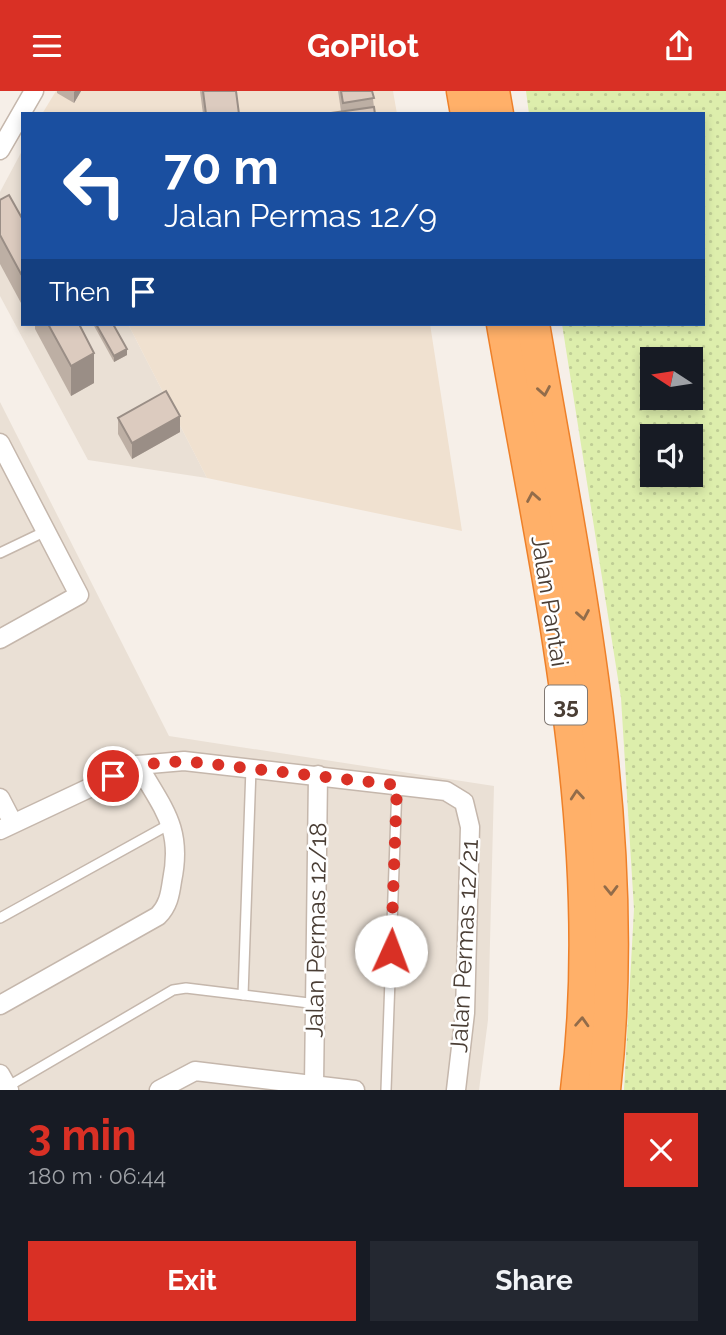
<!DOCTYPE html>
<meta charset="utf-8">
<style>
:root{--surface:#171b24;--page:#242831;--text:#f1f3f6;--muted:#9ea1a6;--accent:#d93025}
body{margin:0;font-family:Raleway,sans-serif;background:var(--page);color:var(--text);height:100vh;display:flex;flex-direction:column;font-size:26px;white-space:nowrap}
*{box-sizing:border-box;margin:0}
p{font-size:23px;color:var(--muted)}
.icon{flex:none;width:38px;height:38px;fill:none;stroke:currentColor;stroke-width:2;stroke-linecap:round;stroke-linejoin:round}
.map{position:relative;height:999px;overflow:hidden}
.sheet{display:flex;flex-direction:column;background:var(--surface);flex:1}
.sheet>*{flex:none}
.top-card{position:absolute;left:21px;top:21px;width:684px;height:214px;border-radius:0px;box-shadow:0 4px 10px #0003;background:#1a4fa0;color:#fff;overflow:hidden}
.needle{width:46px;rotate:282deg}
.fabs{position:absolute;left:640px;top:256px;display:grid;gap:14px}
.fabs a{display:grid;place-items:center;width:63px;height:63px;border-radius:0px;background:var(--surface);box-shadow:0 4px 10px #0003;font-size:35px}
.pin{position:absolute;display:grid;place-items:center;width:60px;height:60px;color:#fff;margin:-30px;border:4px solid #fff;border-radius:50%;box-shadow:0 2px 7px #0007}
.me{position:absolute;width:77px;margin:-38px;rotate:2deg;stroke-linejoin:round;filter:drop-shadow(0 0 5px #0008)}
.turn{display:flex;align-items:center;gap:24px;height:147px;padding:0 28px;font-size:32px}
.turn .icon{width:91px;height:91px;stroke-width:2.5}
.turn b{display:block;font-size:49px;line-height:60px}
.then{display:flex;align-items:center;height:66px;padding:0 28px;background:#0003;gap:14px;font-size:26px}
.round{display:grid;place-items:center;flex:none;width:74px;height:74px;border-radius:0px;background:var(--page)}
.headline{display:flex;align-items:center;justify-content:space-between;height:119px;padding:0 28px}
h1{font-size:42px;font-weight:700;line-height:52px;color:var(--accent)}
.cta{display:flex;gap:14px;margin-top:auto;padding:14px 28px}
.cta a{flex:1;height:80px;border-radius:0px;background:var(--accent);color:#fff;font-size:28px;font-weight:700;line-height:80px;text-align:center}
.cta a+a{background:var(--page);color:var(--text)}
header{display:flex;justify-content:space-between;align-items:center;height:91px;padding:0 28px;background:var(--accent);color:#fff;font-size:32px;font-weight:700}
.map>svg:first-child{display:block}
.residential{fill:#eae0d5}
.education{fill:#f0e1d0}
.green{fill:url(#green-dots);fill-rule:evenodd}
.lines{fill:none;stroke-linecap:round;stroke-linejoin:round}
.lane-casing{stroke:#c5b7ac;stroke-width:12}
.street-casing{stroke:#c5b7ac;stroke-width:21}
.highway-casing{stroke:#ee8029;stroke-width:35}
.lane{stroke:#fff;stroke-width:9}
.street{stroke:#fff;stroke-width:18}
.highway{stroke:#ffb069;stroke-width:32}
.wall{fill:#bdafa4}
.shaded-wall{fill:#9a8e86}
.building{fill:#dccbbf;stroke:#9a8e86;stroke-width:2}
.oneway{stroke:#926c4a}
.route{stroke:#d93025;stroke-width:12;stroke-dasharray:0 21.6}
.labels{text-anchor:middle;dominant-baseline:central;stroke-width:5;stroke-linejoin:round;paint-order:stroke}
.shield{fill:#fff;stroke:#807872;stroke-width:2}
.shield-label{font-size:23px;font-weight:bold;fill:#4a3e35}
.street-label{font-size:24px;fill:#4a3e35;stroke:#fff}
</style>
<header><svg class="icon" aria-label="menu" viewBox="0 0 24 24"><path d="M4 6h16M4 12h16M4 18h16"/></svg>GoPilot<svg class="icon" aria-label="share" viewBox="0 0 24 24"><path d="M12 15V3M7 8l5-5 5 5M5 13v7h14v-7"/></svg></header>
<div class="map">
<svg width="726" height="999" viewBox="0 0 726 999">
<defs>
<pattern id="green-dots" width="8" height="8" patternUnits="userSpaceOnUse" patternTransform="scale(1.75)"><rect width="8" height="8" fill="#ddeeac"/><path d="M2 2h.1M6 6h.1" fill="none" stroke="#bfcd95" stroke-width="1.8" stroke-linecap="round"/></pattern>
</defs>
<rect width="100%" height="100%" fill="#f6efe8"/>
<g class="residential">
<path d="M23,58V233H128L207,387L88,369L0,205V101Z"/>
<path d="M0,311L169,645L494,695L488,929L479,999H0Z"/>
</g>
<g class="education">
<path d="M56,0H393L397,23H42Z"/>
<path d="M128,233H430L462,440L207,387Z"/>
</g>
<path class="green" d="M526,0H726V999H624L634,818L621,607L562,233H704V23H529ZM653,268H691V306H653ZM653,345H691V383H653Z"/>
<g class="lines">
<defs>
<g id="lane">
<path d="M0,462L46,440"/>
<path d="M0,827L170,733"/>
<path d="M243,904L251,677"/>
<path d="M7,996L173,899L186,897L317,913"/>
<path d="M386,999L397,694"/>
</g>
<g id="street">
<path d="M0,59L34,0"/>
<path d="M0,352L79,504L0,548"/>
<path d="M0,707L13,732"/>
<path d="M0,739L138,674L184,670L446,700L464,711L470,736L465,922L456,999"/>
<path d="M0,914L158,825C168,815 170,804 172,790C183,737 163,718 138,674"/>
<path d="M0,983L9,999"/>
<path d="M314,994L318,684"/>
<path d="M159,999L195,980L355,999"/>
</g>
<g id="highway">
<path d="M463,0L467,23"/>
<path d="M493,0L497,23"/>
<path d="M503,233C546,481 609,746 577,999"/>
<path d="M533,233C576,486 633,741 604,999"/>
</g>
</defs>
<use href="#lane" class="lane-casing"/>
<use href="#street" class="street-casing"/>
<use href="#highway" class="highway-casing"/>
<use href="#lane" class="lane"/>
<use href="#street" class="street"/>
<use href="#highway" class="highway"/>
</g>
<g class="wall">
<path d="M57,0H81L74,12L57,2Z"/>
<path d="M200,0H236L239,23H203Z"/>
<path d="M338,0H372L374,16L341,20Z"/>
<path d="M0,109L23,129L21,212L0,173Z"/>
<path d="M35,233H79L94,292L71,305L35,238Z"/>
<path d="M93,233H113L127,264L114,271Z"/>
<path d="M118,327L180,341L132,368L118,343Z"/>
</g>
<g class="shaded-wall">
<path d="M75,0H81L74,12V1Z"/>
<path d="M23,182V212H21V183Z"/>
<path d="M127,258V264L114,271V265Z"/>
<path d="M94,262V292L71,305V275Z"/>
<path d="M180,325V341L132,368V352Z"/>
</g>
<g class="building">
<path d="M203,0H236L239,23H206Z"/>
<path d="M341,0H372L374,7L343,12Z"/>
<path d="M374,16L375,23H324Z"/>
<path d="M9,104L23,129V182L21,183L0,144V109Z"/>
<path d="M48,233H79L94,262L71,275Z"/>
<path d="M96,233H113L127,258L114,265Z"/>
<path d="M166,300L180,325L132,352L118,327Z"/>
</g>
<defs><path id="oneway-chevron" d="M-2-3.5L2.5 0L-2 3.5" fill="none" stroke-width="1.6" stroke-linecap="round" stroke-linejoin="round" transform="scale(1.75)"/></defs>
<g class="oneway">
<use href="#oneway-chevron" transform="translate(544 300) rotate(80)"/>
<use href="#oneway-chevron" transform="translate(533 406) rotate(-100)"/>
<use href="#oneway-chevron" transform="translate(583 524) rotate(80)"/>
<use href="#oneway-chevron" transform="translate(577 704) rotate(-95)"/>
<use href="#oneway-chevron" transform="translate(611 799) rotate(89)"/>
<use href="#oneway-chevron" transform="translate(582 931) rotate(-87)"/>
</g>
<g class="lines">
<path class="route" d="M113,685L138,674L184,670L397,694L391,860"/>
</g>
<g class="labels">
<rect class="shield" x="545" y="594.5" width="42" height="39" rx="5"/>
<g class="shield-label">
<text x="566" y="614">35</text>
</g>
<g class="street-label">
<text transform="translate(550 510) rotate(81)">Jalan Pantai</text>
<text transform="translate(316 839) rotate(-89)">Jalan Permas 12/18</text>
<text transform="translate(464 855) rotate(-87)">Jalan Permas 12/21</text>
</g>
</g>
</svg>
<div class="fabs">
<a><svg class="needle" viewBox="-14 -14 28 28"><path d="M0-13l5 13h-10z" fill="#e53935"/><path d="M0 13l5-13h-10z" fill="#9ea1a6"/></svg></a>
<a><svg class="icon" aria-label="sound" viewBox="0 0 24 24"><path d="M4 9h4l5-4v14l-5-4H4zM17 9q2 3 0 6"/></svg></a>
</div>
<div class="pin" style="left:113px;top:685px;background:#d93025"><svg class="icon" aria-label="arrive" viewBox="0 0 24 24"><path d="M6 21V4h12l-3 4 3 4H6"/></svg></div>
<svg class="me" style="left:391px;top:860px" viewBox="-20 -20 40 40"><circle r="19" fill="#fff"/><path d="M0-13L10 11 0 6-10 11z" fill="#d93025"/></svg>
<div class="top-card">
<div class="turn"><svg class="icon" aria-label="left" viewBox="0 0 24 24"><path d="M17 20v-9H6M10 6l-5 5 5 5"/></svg><div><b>70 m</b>Jalan Permas 12/9</div></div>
<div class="then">Then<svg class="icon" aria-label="arrive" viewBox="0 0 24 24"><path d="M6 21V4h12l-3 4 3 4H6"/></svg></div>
</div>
</div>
<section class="sheet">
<div class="headline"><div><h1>3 min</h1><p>180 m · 06:44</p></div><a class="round" style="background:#d93025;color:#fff"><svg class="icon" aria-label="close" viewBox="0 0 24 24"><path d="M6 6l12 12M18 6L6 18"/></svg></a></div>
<div class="cta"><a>Exit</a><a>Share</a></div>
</section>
